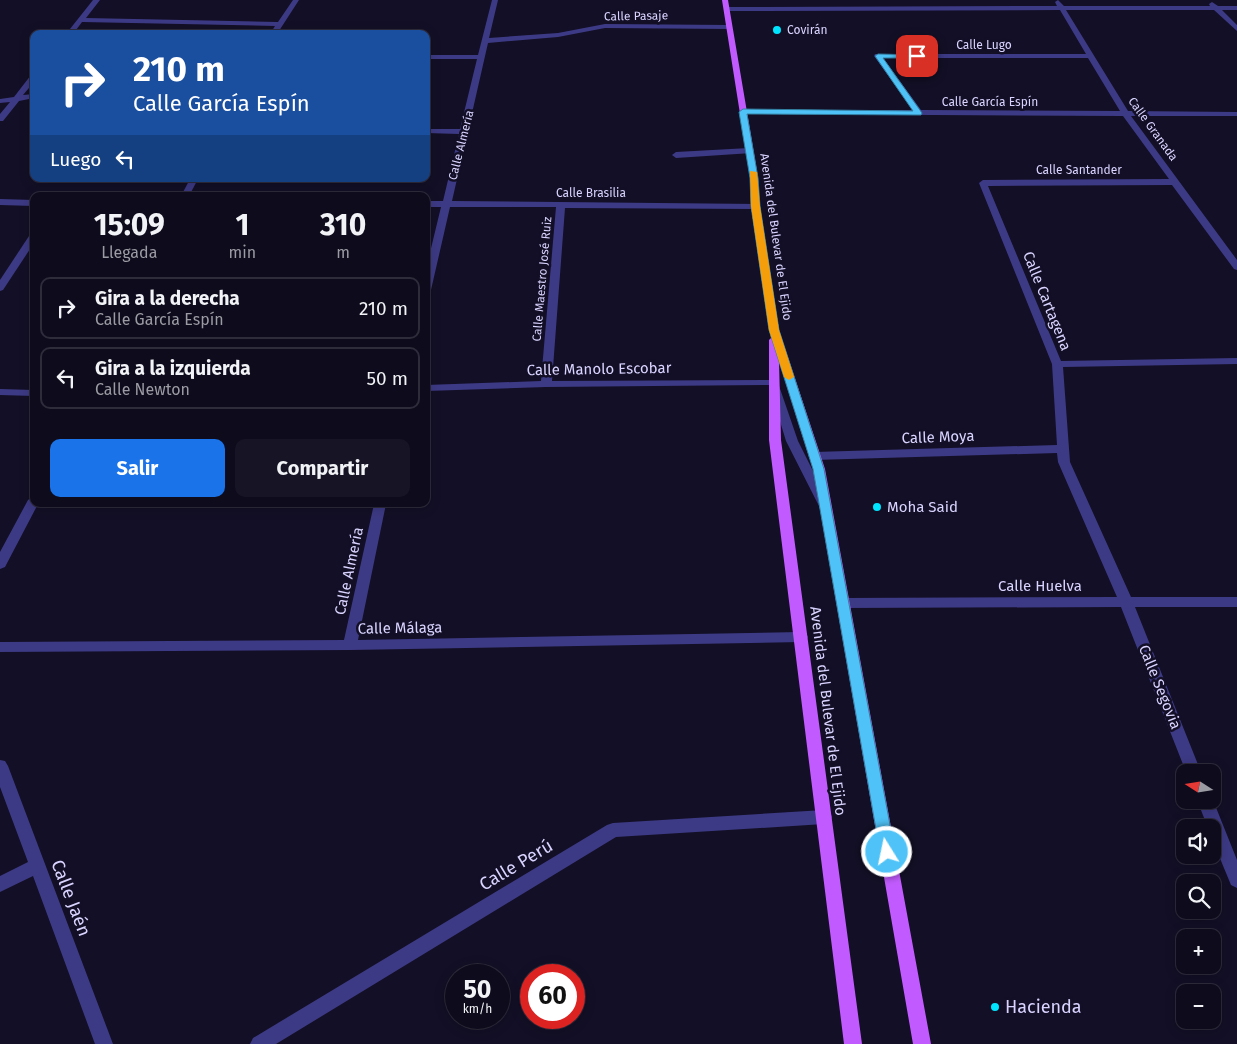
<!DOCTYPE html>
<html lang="es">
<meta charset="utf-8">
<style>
:root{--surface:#0e0b1c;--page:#171425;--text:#f1f3f6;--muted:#9b9ba3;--line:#2e2b3b;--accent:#1a73e8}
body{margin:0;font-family:"Fira Sans",sans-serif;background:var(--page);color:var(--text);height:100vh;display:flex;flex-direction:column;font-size:19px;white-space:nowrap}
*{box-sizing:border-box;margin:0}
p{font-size:16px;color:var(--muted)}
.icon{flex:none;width:28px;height:28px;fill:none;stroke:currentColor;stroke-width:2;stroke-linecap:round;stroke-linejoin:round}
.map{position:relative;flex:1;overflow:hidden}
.panel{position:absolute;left:30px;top:192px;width:400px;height:315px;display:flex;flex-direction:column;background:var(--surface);border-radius:10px;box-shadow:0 2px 12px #0003,0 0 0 1px var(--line)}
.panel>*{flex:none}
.banner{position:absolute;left:30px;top:30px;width:400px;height:152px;border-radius:10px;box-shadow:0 2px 12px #0003,0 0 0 1px var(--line);background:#1a4fa0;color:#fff;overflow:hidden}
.needle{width:32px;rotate:282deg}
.tools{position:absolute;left:1176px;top:764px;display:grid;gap:10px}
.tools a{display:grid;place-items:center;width:45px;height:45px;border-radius:10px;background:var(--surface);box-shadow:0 2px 12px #0003,0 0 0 1px var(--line);font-size:25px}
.speed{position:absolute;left:445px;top:964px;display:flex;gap:10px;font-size:25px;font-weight:700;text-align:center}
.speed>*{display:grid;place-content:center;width:65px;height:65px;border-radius:50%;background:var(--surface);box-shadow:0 2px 12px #0003,0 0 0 1px var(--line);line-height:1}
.speed small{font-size:12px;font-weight:400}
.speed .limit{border:8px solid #d22;background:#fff;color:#111}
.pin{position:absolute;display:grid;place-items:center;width:42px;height:42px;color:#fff;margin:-21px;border-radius:10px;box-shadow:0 2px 8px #0006}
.me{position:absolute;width:55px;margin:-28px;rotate:350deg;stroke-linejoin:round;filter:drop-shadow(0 0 4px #0008)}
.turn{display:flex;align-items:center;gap:18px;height:105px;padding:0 20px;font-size:22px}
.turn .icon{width:65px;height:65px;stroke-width:2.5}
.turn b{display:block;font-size:35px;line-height:42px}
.then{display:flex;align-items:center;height:48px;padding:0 20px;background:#0003;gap:10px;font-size:19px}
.eta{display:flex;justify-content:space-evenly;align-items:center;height:85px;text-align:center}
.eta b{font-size:30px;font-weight:700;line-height:35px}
.button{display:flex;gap:10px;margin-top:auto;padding:10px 20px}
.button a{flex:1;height:58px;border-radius:10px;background:var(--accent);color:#fff;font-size:20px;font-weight:700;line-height:58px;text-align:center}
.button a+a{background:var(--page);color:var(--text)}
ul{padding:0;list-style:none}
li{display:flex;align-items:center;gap:15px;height:62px;margin:0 10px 8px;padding:0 10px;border:2px solid var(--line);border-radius:10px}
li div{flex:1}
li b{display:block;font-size:19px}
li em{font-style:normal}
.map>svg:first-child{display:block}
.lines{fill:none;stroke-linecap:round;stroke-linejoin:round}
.minor{fill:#3d3a85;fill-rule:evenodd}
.major{fill:#c25bff;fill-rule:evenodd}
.route{fill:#4fc3f7;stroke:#337fa1}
.slow{fill:#f59e0b}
.poi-dot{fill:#00e5ff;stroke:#130f26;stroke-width:2}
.labels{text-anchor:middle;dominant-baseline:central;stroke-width:5;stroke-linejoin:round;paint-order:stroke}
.far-street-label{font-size:12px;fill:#d9d4ff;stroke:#130f26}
.far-poi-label{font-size:12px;fill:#d9d4ff;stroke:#130f26;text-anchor:start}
.street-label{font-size:15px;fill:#d9d4ff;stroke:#130f26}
.poi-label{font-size:15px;fill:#d9d4ff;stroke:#130f26;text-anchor:start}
.near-street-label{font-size:18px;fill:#d9d4ff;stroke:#130f26}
.near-poi-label{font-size:18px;fill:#d9d4ff;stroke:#130f26;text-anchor:start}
</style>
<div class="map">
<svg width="1237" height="1044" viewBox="0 0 1237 1044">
<rect width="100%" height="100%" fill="#130f26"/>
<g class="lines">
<g class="minor">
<path d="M93,0H100L86,18L278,22L293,0H299L277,34H270L275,26L82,22L73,34H66Z"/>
<path d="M492,0H498L489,38L558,33L605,24L729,25L732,27L729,29L605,28L558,37L488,43L452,201L758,204V208L755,209L565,208L552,381L777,380L798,441L830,505L828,508H820L786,441L769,385L546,387L426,391V385L541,381L556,207H450L431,290L426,293V269L441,207H426V201H443L459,134L426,133V129H460L477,59H426V55H478Z"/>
<path d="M1058,0L1064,6H1210L1209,4L1212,2L1218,6H1237V10H1222L1237,25V31L1214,10H1066L1128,111L1237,112V116H1131L1237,260V270L1234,269L1172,185L988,186L1061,361L1237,358V364L1063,367L1070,462L1131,597H1237V607H1135L1201,772H1186L1121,607L843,608L838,607L836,603L838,599L843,598L1117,597L1058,462L1057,453L814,460L808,456L814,452L1057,445L1052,364L979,183L983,180L1169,179L1123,116L743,114L739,112L743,110H913L874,56L875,54H1086L1060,10L727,11L724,9L727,7L1057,6L1055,2ZM883,58H1088L1120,111L921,110Z"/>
<path d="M31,75H34V82L23,95L34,94V98L19,101L3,121H0V114L10,102L0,103V99L14,97Z"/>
<path d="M749,148L753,151L752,153L676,158L672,155L676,152Z"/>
<path d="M190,179H198L189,196H181Z"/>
<path d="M0,199L34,200V206L0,205Z"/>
<path d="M34,232V243L3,290L0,291V280L31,233Z"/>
<path d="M0,389L34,390V396L0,395Z"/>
<path d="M34,496V504H38L5,567L0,569V552L28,500Z"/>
<path d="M374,504H386L358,640L801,632L806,633L808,637L806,641L801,642L350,650L0,652V642L344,640Z"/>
<path d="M0,760L5,761L8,766L113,1044H95L33,876L0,892V876L28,862L0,787Z"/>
<path d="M1197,800H1213L1237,860V888L1231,885L1212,839V828H1208Z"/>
<path d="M824,810L830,812L832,817L830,822L824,824L616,837L276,1044H250L253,1038L607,825L613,823Z"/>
</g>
<path class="major" d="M722,0H728L758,177L759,206L779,330L825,469L931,1044H913L813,469L779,361L781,440L862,1044H844L769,440V340L771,338L751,206L750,177Z"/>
</g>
<path class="route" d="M878,54L919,55V58H883L922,113L921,115L747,114L758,178L760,206L779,330L824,469L895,852L893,857L887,859L882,857L880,852L813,469L769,330L751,206L750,178L739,112L743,109L913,111L875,56Z"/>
<path class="slow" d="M750,171L757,172L760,206L779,330L794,377L789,380L784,377L769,330L751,206Z"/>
<g class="poi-dot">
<circle cx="777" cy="30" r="5"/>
<circle cx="877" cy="507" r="5"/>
<circle cx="995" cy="1007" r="5"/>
</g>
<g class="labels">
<g class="far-street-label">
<text transform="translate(636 16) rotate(-1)">Calle Pasaje</text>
<text x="984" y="45">Calle Lugo</text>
<text x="990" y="102">Calle García Espín</text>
<text transform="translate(1153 129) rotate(54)">Calle Granada</text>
<text transform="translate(461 145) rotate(-76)">Calle Almería</text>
<text x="1079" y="170">Calle Santander</text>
<text x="591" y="193">Calle Brasilia</text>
<text transform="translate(776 237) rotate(82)">Avenida del Bulevar de El Ejido</text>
<text transform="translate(542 279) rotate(-85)">Calle Maestro José Ruiz</text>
</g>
<g class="far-poi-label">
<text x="787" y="30">Covirán</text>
</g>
<g class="street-label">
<text transform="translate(1047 301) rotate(68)">Calle Cartagena</text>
<text transform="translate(599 369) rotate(-1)">Calle Manolo Escobar</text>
<text transform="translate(938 437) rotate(-2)">Calle Moya</text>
<text transform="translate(349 571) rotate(-78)">Calle Almería</text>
<text x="1040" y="586">Calle Huelva</text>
<text transform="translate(400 628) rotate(-1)">Calle Málaga</text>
<text transform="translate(1160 687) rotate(68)">Calle Segovia</text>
<text transform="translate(828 711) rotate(83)">Avenida del Bulevar de El Ejido</text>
</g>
<g class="poi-label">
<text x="887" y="507">Moha Said</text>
</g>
<g class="near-street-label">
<text transform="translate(516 865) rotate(-31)">Calle Perú</text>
<text transform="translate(71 898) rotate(69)">Calle Jaén</text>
</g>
<g class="near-poi-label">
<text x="1005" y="1007">Hacienda</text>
</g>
</g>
</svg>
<div class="tools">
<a><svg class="needle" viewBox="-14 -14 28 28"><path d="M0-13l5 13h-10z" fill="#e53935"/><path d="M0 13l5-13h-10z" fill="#9b9ba3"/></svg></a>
<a><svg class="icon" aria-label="sound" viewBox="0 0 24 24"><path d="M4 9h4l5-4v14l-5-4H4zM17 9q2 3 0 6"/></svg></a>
<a><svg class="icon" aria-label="search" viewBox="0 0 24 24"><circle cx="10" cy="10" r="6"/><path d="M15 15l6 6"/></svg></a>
<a>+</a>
<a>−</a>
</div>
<div class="speed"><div>50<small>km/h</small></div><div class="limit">60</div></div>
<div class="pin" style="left:917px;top:56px;background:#d93025"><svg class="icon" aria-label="arrive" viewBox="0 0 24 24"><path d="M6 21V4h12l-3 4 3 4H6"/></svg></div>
<svg class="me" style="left:887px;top:852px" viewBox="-20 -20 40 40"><circle r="17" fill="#4fc3f7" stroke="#fff" stroke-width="3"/><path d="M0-11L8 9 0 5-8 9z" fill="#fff"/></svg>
<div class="banner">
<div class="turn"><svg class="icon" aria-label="right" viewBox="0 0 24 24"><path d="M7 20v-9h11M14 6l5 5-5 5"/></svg><div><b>210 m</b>Calle García Espín</div></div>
<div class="then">Luego<svg class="icon" aria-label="left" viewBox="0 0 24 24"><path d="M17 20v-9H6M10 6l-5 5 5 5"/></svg></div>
</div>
<section class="panel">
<div class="eta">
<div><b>15:09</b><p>Llegada</p></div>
<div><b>1</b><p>min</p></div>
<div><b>310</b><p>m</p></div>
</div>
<ul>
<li><svg class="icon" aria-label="right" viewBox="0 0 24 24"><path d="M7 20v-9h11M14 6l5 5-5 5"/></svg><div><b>Gira a la derecha</b><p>Calle García Espín</p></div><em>210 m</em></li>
<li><svg class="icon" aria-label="left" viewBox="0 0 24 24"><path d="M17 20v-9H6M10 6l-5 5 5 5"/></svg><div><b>Gira a la izquierda</b><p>Calle Newton</p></div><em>50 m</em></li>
</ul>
<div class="button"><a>Salir</a><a>Compartir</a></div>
</section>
</div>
